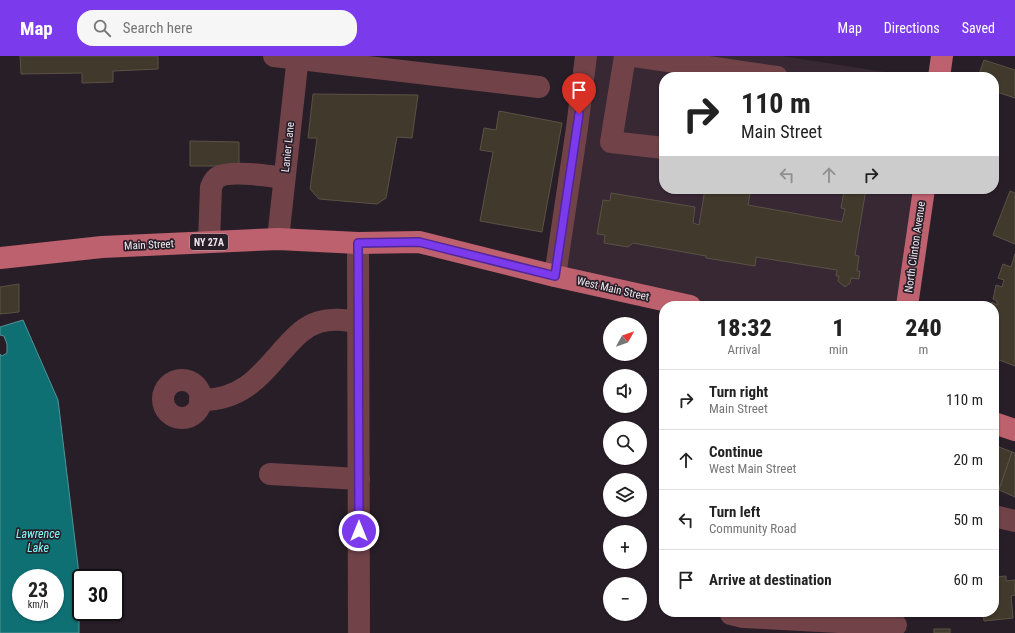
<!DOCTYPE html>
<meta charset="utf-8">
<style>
:root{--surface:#fff;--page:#f6f6f6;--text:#222;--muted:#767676;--line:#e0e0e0;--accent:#7c3aed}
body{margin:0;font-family:"Roboto Condensed",sans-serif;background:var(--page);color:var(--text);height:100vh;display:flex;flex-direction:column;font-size:15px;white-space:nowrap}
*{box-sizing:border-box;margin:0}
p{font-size:13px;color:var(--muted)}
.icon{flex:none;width:22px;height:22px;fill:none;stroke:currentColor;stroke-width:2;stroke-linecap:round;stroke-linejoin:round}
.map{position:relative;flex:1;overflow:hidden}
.sheet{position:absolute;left:659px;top:245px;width:340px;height:316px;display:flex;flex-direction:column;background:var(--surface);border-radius:16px;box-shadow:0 1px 3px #0004}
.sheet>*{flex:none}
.guide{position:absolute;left:659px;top:16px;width:340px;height:122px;border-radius:16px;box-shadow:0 1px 3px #0004;background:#fff;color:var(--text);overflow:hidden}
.needle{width:26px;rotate:50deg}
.tools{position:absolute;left:603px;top:261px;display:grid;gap:8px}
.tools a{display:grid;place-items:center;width:44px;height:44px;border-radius:50%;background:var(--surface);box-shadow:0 1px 3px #0004;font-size:20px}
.speed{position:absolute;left:12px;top:513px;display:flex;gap:8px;font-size:20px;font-weight:700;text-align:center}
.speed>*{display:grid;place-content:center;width:52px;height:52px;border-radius:50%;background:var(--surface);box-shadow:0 1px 3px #0004;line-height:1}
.speed small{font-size:10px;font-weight:400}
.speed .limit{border:2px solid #111;border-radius:6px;background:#fff;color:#111}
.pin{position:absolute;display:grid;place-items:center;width:34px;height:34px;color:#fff;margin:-41px -17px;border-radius:50% 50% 50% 0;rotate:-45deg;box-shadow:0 0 4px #0007}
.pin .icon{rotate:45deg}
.me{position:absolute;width:44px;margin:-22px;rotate:0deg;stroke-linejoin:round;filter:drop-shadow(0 0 3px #0008)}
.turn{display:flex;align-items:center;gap:14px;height:84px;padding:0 16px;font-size:18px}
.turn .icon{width:52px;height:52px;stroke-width:2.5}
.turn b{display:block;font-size:28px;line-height:34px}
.lanes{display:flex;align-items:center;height:38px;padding:0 16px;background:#0003;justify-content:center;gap:20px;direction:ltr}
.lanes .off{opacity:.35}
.eta{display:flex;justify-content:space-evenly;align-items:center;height:68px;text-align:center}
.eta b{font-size:24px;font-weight:800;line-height:28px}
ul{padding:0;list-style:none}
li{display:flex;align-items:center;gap:12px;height:60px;padding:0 16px;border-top:1px solid var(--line)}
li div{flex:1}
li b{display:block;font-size:15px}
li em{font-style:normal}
header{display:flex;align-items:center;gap:24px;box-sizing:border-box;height:56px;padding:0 20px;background:var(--accent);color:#fff}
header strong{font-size:19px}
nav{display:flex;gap:22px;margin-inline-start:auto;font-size:14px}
.search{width:280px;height:36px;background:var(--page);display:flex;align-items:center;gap:10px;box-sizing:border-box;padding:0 14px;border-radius:16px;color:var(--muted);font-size:15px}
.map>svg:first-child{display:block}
.education{fill:#372834}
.water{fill:#0e7073;stroke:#529498;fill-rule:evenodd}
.building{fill:#41392c;stroke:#5a5245}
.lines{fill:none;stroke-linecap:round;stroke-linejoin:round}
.minor{stroke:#714349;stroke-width:22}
.major{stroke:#be616e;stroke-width:22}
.route-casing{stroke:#51269a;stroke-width:10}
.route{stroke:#7c3aed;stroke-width:7}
.labels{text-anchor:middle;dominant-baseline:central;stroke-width:3.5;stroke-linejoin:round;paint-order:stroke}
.shield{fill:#281e28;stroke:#b3abb3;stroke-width:1}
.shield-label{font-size:10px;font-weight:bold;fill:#efe8ef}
.street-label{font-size:11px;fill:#efe8ef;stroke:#281e28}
.water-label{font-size:12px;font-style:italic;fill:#7ffbff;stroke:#281e28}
</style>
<header>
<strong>Map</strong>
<div class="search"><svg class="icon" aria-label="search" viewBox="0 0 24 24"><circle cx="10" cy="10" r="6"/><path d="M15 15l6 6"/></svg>Search here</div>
<nav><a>Map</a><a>Directions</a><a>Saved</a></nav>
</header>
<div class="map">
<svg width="1015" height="577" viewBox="0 0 1015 577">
<rect width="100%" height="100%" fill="#281e28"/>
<path class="education" d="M586,0H782L917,21H664V133H924L907,250H690L555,220Z"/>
<path class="water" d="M23,264L58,344L79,518V577H0V298L2,300L7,297V288L4,280L0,279V271ZM21,522H55V556H21Z"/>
<g class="building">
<path d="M20,0H158V13L113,15V26L82,27V17L21,18Z"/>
<path d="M984,4L1015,14V42L994,35V21H978Z"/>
<path d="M313,38L418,39L412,82L397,81L386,142L377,148L319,143L310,133L317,82H308Z"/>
<path d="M499,55L562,67L542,176L480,165L493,96L480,94L484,72L496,74Z"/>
<path d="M190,85L239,86V110H190Z"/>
<path d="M705,133H751L748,149L842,166L845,153L841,152L844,135H847V133H866L855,199L859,200L857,215H860L859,223L851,222L850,227L845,231L838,225L839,220H836L837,214L756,201L755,210L706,202V200L633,187L628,191L604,187L605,179L597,178L603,144L610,145L611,137L695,151L693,167L699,169Z"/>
<path d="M1010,135L1015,137V188L993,179Z"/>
<path d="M1015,198V310L994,302V274L996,266H994V250H990L992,246L997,249V245L993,243L996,229L1002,231L1004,224L998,222L1003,208L1011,211Z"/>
<path d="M19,228V256L0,258V231Z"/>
<path d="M994,389L1012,396L999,434L994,432Z"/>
<path d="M1012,396L1015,397V441L999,434Z"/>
<path d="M1006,520V525L1015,524V539L1011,540L1013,562L984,565L983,556H994V521Z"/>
<rect x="934" y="573" width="16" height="4"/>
</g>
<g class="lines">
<g class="minor">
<path d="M274,0L539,31"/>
<path d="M625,0L611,86L664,92"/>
<path d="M634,0L777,21"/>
<path d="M278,183L298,0"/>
<path d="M209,186L211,131C213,127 214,123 218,121C230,114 270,120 284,122"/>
<path d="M358,187L359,577"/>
<path d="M555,220L577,72L586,0"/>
<circle cx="182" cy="343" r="19"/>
<path d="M200,344C240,345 259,322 283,294C294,282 303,271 319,266C332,262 345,264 358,266"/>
<path d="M270,418L359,423"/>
<path d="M994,460L1015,465"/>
<path d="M730,556L731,558L743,561L896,569"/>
</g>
<g class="major">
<path d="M939,21L942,0"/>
<path d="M0,202L102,191L278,183L358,187L419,186L555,220L690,250"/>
<path d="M907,250L924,133"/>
<path d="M994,367L1015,374"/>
</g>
</g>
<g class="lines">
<defs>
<path id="route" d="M359,475L358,187L419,186L555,220L579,58"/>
</defs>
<use href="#route" class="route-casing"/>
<use href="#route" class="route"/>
</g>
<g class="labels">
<rect class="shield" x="190" y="178" width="38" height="16" rx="3"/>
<g class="shield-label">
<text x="209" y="186">NY 27A</text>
</g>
<g class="street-label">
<text transform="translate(288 91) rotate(-84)">Lanier Lane</text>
<text transform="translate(149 189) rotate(-3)">Main Street</text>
<text transform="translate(915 191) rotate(-82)">North Clinton Avenue</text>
<text transform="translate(613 233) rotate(13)">West Main Street</text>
</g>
<g class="water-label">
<text x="38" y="478">Lawrence<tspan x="38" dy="14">Lake</tspan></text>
</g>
</g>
</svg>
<div class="tools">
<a><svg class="needle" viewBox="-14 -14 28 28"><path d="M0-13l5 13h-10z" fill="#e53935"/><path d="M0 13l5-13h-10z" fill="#767676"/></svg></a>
<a><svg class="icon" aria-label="sound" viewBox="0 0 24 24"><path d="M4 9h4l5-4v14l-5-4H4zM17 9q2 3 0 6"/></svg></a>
<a><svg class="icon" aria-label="search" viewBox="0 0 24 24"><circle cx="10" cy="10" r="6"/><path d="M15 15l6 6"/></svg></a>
<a><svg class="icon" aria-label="layers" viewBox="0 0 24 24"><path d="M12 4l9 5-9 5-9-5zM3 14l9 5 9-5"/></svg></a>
<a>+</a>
<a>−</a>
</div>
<div class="speed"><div>23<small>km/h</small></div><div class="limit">30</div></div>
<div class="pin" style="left:579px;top:58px;background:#d93025"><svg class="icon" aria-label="arrive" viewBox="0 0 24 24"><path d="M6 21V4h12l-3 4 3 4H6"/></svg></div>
<svg class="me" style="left:359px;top:475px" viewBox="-20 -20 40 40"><circle r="17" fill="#7c3aed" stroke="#fff" stroke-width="3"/><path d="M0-11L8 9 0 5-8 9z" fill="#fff"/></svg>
<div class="guide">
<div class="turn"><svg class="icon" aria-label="right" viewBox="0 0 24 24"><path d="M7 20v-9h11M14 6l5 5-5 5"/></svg><div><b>110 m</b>Main Street</div></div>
<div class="lanes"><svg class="icon off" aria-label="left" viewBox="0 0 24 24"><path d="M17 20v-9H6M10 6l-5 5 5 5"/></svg><svg class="icon off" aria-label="ahead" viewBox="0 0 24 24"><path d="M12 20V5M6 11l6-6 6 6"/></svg><svg class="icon" aria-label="right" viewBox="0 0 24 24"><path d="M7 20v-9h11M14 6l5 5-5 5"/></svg></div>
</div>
<section class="sheet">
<div class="eta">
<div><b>18:32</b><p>Arrival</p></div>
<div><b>1</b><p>min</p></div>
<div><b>240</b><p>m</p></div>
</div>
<ul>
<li><svg class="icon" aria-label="right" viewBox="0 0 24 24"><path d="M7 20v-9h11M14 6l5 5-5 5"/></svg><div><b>Turn right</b><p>Main Street</p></div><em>110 m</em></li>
<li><svg class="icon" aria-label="ahead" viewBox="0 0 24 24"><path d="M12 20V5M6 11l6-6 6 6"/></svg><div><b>Continue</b><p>West Main Street</p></div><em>20 m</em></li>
<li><svg class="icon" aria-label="left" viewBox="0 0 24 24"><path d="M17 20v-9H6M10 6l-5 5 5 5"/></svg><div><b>Turn left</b><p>Community Road</p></div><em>50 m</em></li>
<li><svg class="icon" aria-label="arrive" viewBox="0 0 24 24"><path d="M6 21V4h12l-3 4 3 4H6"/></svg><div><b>Arrive at destination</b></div><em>60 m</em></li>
</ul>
</section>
</div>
